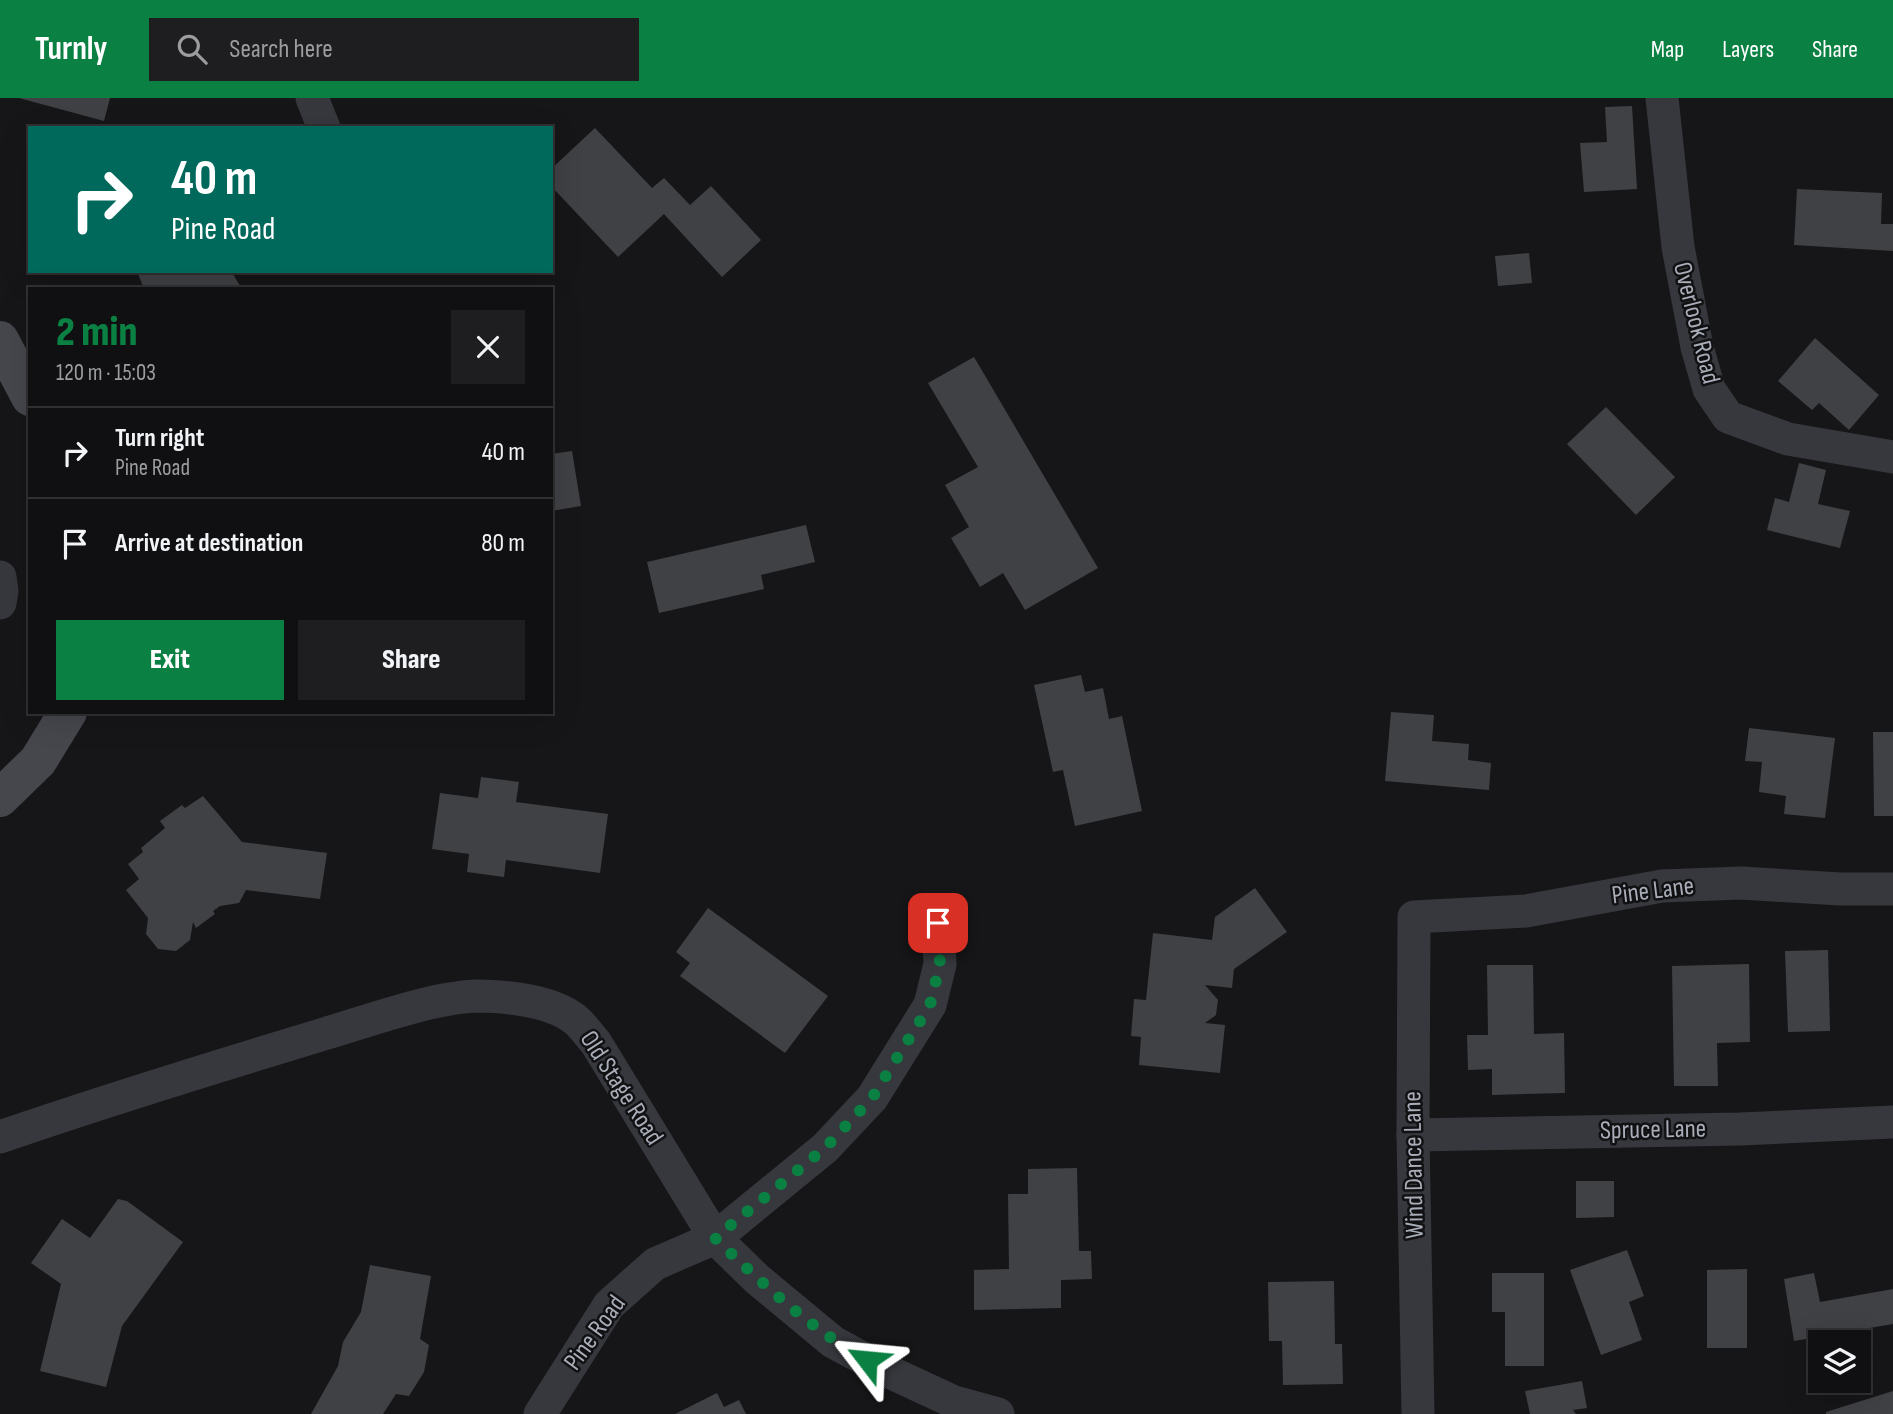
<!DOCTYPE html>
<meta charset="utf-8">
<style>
:root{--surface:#101012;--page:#1e1e20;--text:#f1f3f6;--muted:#9c9d9f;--line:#303032;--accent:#0b8043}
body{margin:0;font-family:"Sofia Sans Condensed",sans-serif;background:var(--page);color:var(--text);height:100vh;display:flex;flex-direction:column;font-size:26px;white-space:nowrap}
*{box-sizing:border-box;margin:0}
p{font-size:23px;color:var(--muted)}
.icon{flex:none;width:38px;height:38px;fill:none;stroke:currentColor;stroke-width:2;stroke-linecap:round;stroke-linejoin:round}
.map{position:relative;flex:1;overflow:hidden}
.sheet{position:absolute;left:28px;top:189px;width:525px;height:427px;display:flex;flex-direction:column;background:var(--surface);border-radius:0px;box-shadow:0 7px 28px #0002,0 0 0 2px var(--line)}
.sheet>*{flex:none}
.banner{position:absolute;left:28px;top:28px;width:525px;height:147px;border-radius:0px;box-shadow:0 7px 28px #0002,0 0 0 2px var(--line);background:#00695c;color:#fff;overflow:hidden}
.controls{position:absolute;left:1808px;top:1232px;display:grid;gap:14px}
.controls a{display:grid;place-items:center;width:63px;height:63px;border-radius:0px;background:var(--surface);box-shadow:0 7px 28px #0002,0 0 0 2px var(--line);font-size:35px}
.pin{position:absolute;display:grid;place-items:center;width:60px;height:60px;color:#fff;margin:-30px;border-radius:14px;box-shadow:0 4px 10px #0006}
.me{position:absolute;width:77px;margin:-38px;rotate:299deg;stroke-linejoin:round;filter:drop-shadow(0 0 5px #0008)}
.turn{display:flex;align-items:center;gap:24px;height:147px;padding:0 28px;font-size:32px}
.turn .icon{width:91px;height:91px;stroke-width:2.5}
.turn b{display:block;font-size:49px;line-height:60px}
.round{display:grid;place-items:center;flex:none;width:74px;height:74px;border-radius:0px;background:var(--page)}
.headline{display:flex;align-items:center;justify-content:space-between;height:119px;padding:0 28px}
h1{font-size:42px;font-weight:800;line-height:52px;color:var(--accent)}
.primary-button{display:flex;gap:14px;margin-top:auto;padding:14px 28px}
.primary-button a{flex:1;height:80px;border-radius:0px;background:var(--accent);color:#fff;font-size:28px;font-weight:800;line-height:80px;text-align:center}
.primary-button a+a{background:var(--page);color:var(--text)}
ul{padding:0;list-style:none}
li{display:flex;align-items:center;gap:21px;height:91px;padding:0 28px;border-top:2px solid var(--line)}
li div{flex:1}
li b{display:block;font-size:26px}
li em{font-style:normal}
header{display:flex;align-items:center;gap:42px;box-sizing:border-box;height:98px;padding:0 35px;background:var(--accent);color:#fff}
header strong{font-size:33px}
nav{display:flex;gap:38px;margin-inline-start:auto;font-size:24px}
.search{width:490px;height:63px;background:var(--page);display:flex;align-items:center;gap:18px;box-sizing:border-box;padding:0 24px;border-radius:0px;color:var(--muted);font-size:26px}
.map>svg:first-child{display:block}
.building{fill:#404145}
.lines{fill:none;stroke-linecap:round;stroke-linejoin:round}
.street{stroke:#37383d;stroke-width:33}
.secondary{stroke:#45474d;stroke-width:38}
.route{stroke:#0b8043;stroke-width:12;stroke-dasharray:0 21.6}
.labels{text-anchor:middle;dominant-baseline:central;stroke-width:5;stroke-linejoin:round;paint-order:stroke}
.street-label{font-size:26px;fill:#a8adb8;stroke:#111113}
</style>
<header>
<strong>Turnly</strong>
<div class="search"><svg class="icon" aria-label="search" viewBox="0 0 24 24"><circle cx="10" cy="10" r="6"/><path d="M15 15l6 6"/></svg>Search here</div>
<nav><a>Map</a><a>Layers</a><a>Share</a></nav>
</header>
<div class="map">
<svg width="1893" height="1316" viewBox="0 0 1893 1316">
<rect width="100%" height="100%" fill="#161618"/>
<g class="building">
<path d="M19,0H110L104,23Z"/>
<path d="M1632,8L1637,91L1584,94L1580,45L1607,44L1605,9Z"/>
<path d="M595,30L652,90L664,80L690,107L711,88L761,142L722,179L664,116L618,159L551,88V71Z"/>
<path d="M1797,91L1882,95L1881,126H1893V153L1794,147Z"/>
<path d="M1529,155L1532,185L1498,188L1495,158Z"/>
<path d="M137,173H231L242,191H144Z"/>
<path d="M1815,240L1879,297L1849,332L1819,305L1812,312L1778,283Z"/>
<path d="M974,259L1098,470L1025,512L1003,475L980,489L951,440L969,429L945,387L978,369L928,285Z"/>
<path d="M1606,309L1675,379L1636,417L1567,346Z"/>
<path d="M572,353L581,408L551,413V356Z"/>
<path d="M1799,365L1826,372L1818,406L1850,413L1840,450L1767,432L1775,400L1789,404Z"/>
<path d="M806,427L815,464L761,477L764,491L659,515L647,464Z"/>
<path d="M1081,577L1085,594L1103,590L1109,621L1122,618L1142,713L1075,728L1063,672L1053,674L1034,587Z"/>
<path d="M1391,614L1434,617L1432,643L1469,646L1468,662L1491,665L1489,692L1385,683Z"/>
<path d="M1749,630L1835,640L1825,720L1784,716L1786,698L1759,694L1762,664L1745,663Z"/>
<path d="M1873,634H1893V718H1874Z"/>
<path d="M481,679L519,684L516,704L608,716L600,775L506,762L504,779L467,774L469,756L432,751L440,695L478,700Z"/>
<path d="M203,698L242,744L327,755L320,801L246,792L239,805L220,808L213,813L215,816L196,830L193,824L190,842L176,853L158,851L146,836L148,820L126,792L139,781L128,766L143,754L141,750L165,730L160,723L182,707L185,710Z"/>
<path d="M1255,790L1287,834L1234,871L1232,890L1205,887L1218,902L1216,917L1205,925L1225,927L1220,975L1139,967L1141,939L1131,938L1134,901L1146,902L1153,835L1212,842L1215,819Z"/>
<path d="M708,810L828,898L785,955L680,878L690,865L676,854Z"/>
<path d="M1828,852L1830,933L1788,934L1785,853Z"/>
<path d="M1749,866L1750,944L1717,945L1718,988H1674L1672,868Z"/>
<path d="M1487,867H1533L1534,936L1564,935L1565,995L1492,997V971L1468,972L1467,937H1488Z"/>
<path d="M1077,1070L1079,1153H1091L1092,1181L1061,1182V1210L974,1212V1172L1009,1171L1008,1096H1028V1071Z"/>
<path d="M1576,1083H1614V1119L1576,1120Z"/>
<path d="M118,1101L127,1103L183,1144L122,1228L106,1289L40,1273L61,1186L31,1165L62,1121L90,1140Z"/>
<path d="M1627,1152L1644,1198L1629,1204L1642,1242L1601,1257L1570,1172Z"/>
<path d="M370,1167L431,1178L420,1241L429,1247L424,1274L409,1298L396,1296L383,1316H311L338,1268L343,1244L361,1214Z"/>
<path d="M1747,1171V1250H1707V1172Z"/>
<path d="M1492,1175H1544V1268H1505V1214H1492Z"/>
<path d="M1814,1175L1820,1204L1893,1191V1226L1794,1243L1784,1181Z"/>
<path d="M1334,1183L1335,1246H1342L1343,1286L1283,1287L1282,1243H1269L1268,1184Z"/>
<path d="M1582,1283L1587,1310L1573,1312L1576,1316H1530L1525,1293Z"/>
<path d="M1893,1293V1316H1826V1314Z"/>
<path d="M717,1295L724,1309L739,1302L746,1316H675Z"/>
</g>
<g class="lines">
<g class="street">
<path d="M312,0L324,30"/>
<path d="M1662,0L1678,149L1697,249L1709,291L1728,319L1788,341L1893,359"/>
<path d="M0,479L2,493L0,505"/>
<path d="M1413,1037L1740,1031L1893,1024"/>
<path d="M0,1039C107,1002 215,969 324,936C368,923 433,899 478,898C507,898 557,903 579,925C585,931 590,938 596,945L715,1140L757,1181L833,1244L883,1271L954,1304L998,1316"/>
<path d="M540,1316L609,1207L655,1166L715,1140L825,1050L872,1000L930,907L940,866L938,825"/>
<path d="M1418,1316L1413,1037L1414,819L1526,813L1662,788L1741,785L1840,791H1893"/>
</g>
<g class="secondary">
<path d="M0,242L30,299"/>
<path d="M0,700L38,663L68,614"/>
</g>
</g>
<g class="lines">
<path class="route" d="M867,1262C809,1230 762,1185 715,1140L825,1050L872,1000L930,907L940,866L938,825"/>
</g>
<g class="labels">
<g class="street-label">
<text transform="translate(1696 225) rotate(76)">Overlook Road</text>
<text transform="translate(1653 793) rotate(-7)">Pine Lane</text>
<text transform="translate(621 990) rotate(57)">Old Stage Road</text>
<text transform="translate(1653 1032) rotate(-1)">Spruce Lane</text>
<text transform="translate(1414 1067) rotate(-91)">Wind Dance Lane</text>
<text transform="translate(595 1235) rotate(-54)">Pine Road</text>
</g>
</g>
</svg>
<div class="controls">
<a><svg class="icon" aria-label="layers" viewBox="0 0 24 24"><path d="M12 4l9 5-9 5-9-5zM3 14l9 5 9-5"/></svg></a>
</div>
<div class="pin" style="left:938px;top:825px;background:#d93025"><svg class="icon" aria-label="arrive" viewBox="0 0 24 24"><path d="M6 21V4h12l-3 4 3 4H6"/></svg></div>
<svg class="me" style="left:867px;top:1262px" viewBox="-20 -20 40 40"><path d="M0-17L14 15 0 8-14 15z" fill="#0b8043" stroke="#fff" stroke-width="4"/></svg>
<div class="banner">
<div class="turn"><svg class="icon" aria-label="right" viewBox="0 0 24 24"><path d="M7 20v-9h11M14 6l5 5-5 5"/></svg><div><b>40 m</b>Pine Road</div></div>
</div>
<section class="sheet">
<div class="headline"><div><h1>2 min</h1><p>120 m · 15:03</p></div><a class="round"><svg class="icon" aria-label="close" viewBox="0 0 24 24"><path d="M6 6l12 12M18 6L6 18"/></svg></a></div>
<ul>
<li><svg class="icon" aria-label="right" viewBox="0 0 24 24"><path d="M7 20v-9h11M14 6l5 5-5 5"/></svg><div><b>Turn right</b><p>Pine Road</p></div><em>40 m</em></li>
<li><svg class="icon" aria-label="arrive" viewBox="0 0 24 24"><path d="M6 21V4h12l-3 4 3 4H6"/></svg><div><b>Arrive at destination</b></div><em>80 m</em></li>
</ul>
<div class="primary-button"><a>Exit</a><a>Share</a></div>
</section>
</div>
